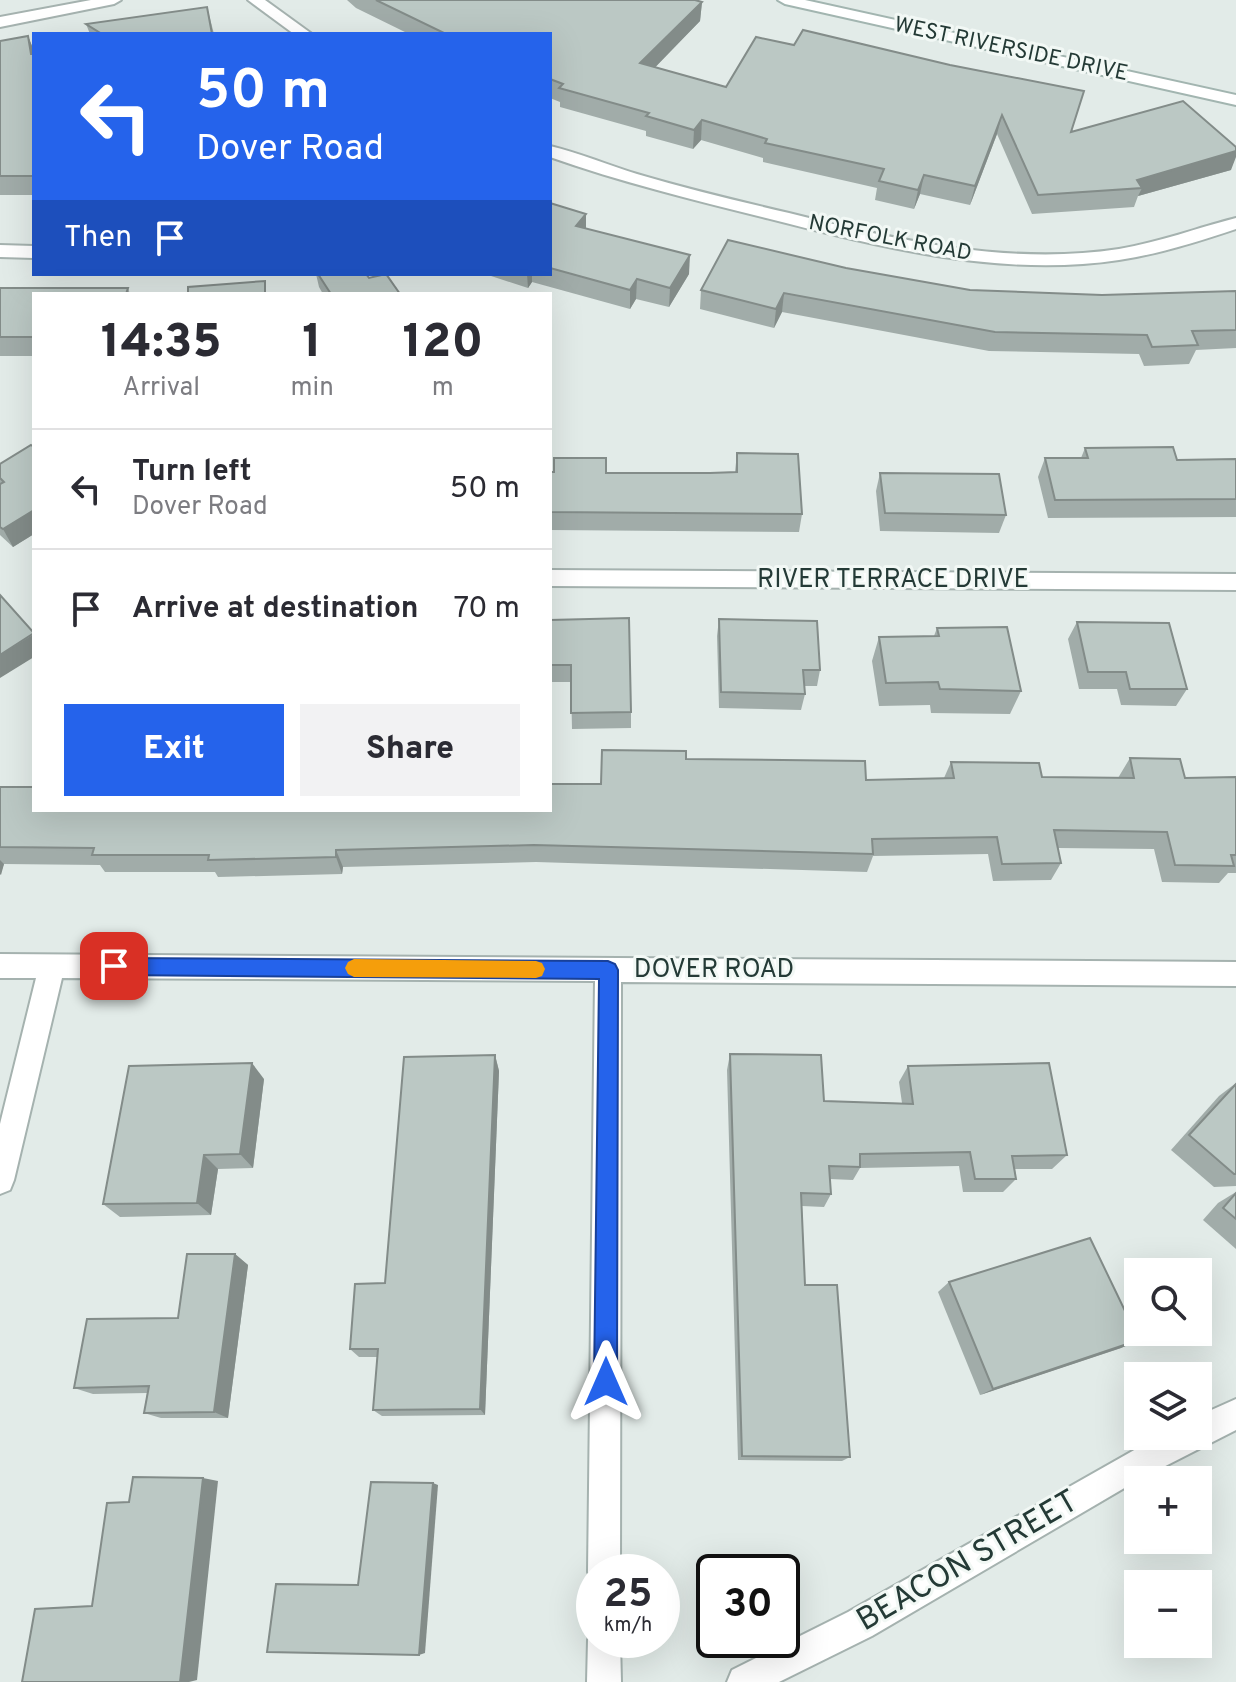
<!DOCTYPE html>
<meta charset="utf-8">
<style>
:root{--surface:#fff;--page:#f2f2f3;--text:#2b2b33;--muted:#7c7c81;--line:#e1e1e2;--accent:#2563eb}
body{margin:0;font-family:Overpass,sans-serif;background:var(--page);color:var(--text);height:100vh;display:flex;flex-direction:column;font-size:30px;white-space:nowrap}
*{box-sizing:border-box;margin:0}
p{font-size:26px;color:var(--muted)}
.icon{flex:none;width:44px;height:44px;fill:none;stroke:currentColor;stroke-width:2;stroke-linecap:round;stroke-linejoin:round}
.map{position:relative;flex:1;overflow:hidden}
.details{position:absolute;left:32px;top:292px;width:520px;height:520px;display:flex;flex-direction:column;background:var(--surface);border-radius:0px;box-shadow:0 8px 32px #0002}
.details>*{flex:none}
.banner{position:absolute;left:32px;top:32px;width:520px;height:244px;border-radius:0px;box-shadow:0 8px 32px #0002;background:#2563eb;color:#fff;overflow:hidden}
.fabs{position:absolute;left:1124px;top:1258px;display:grid;gap:16px}
.fabs a{display:grid;place-items:center;width:88px;height:88px;border-radius:0px;background:var(--surface);box-shadow:0 8px 32px #0002;font-size:40px}
.speed{position:absolute;left:576px;top:1554px;display:flex;gap:16px;font-size:40px;font-weight:700;text-align:center}
.speed>*{display:grid;place-content:center;width:104px;height:104px;border-radius:50%;background:var(--surface);box-shadow:0 8px 32px #0002;line-height:1}
.speed small{font-size:20px;font-weight:400}
.speed .limit{border:4px solid #111;border-radius:12px;background:#fff;color:#111}
.pin{position:absolute;display:grid;place-items:center;width:68px;height:68px;color:#fff;margin:-34px;border-radius:16px;box-shadow:0 4px 12px #0006}
.me{position:absolute;width:88px;margin:-44px;rotate:0deg;stroke-linejoin:round;filter:drop-shadow(0 0 6px #0008)}
.turn{display:flex;align-items:center;gap:28px;height:168px;padding:0 32px;font-size:36px}
.turn .icon{width:104px;height:104px;stroke-width:2.5}
.turn b{display:block;font-size:56px;line-height:68px}
.then{display:flex;align-items:center;height:76px;padding:0 32px;background:#0003;gap:16px;font-size:30px}
.eta{display:flex;justify-content:space-evenly;align-items:center;height:136px;text-align:center}
.eta b{font-size:48px;font-weight:800;line-height:56px}
.button{display:flex;gap:16px;margin-top:auto;padding:16px 32px}
.button a{flex:1;height:92px;border-radius:0px;background:var(--accent);color:#fff;font-size:32px;font-weight:800;line-height:92px;text-align:center}
.button a+a{background:var(--page);color:var(--text)}
ul{padding:0;list-style:none}
li{display:flex;align-items:center;gap:24px;height:120px;padding:0 32px;border-top:2px solid var(--line)}
li div{flex:1}
li b{display:block;font-size:30px}
li em{font-style:normal}
.map>svg:first-child{display:block}
.lines{fill:none;stroke-linecap:round;stroke-linejoin:round}
.street-casing{stroke:#a5b2af;stroke-width:4}
.secondary-casing{stroke:#a2b5b0;stroke-width:4}
.street{fill:#fff;fill-rule:evenodd}
.secondary{fill:#fff;fill-rule:evenodd}
.wall{fill:#a1aca9}
.shaded-wall{fill:#838c89}
.building{fill:#bbc8c4;stroke:#838c89;stroke-width:2}
.route{fill:#2563eb;stroke:#184099;stroke-width:2}
.slow{fill:#f59e0b}
.labels{text-anchor:middle;dominant-baseline:central;stroke-width:6;stroke-linejoin:round;paint-order:stroke}
.far-street-label{font-size:22px;fill:#243a36;stroke:#f2f8f5}
.street-label{font-size:26px;fill:#243a36;stroke:#f2f8f5}
.near-street-label{font-size:32px;fill:#243a36;stroke:#f2f8f5}
</style>
<div class="map">
<svg width="1236" height="1682" viewBox="0 0 1236 1682">
<rect width="100%" height="100%" fill="#e2ebe8"/>
<g class="lines">
<defs>
<g id="street">
<path d="M91,0H121L114,4L0,27V17Z"/>
<path d="M248,0H265L312,34H294Z"/>
<path d="M550,146C579,153 608,165 637,174C687,189 738,201 789,213C896,240 1009,266 1119,249C1160,242 1197,228 1236,218V229C1197,242 1159,254 1119,260C1001,278 880,247 766,218C693,200 621,182 550,157Z"/>
<path d="M0,245L34,246V258L0,257Z"/>
<path d="M550,570L1236,574V590L550,586Z"/>
<path d="M0,954L1236,962V986L621,982L620,1572H594V1584L588,1572L595,981L62,978L14,1180L10,1190L0,1194V1124L36,978H0Z"/>
<path d="M1236,1399V1430L1138,1480L872,1636L779,1682H727L732,1670L848,1612L1159,1436H1198V1416Z"/>
<path d="M592,1628L594,1640H620L621,1682H587L588,1640Z"/>
</g>
<path id="secondary" d="M778,0H805L1236,95V105L785,4Z"/>
</defs>
<use href="#street" class="street-casing"/>
<use href="#secondary" class="secondary-casing"/>
<use href="#street" class="street"/>
<use href="#secondary" class="secondary"/>
</g>
<g class="wall">
<path d="M347,0H695L702,2L700,21L655,67L726,87L756,37L1071,132L1231,170L1138,196L1134,207L1032,214L997,134L970,205L920,194L914,209L875,200L877,188L763,162V158L701,140L693,149L646,136V131L560,107V102L550,98V34H409L356,8Z"/>
<path d="M207,7L214,34H90L86,24Z"/>
<path d="M28,36L34,51V195H0V41Z"/>
<path d="M550,203L586,214V228L689,274L669,307L636,299L630,309L532,282L528,288L485,274H550Z"/>
<path d="M846,268L970,290L1102,295L1236,291V348L1196,350L1189,364L1144,366L1139,354L989,351L782,312L774,328L700,309L701,290Z"/>
<path d="M316,274H366L369,278L400,294H323L319,287Z"/>
<path d="M0,288H128L130,294H34V356H0Z"/>
<path d="M34,447V534L13,547L0,535V464Z"/>
<path d="M1085,448L1177,460L1236,459V517L1048,518L1038,477L1045,458H1081Z"/>
<path d="M737,453L802,514L799,532L550,530V472L606,473H710L735,472Z"/>
<path d="M880,473L1006,515L999,533L880,531L876,491Z"/>
<path d="M719,619L820,670L817,686H804L805,694L801,710L719,708L717,636Z"/>
<path d="M550,620L631,712V728L572,729L571,682H550Z"/>
<path d="M1077,622L1187,689L1176,706L1121,705L1117,689H1079L1068,639Z"/>
<path d="M937,628L1021,691L1010,714L931,713L930,705L879,706L872,661L879,637L934,636Z"/>
<path d="M1130,758L1185,778L1236,777V873H1228L1219,883L1162,882L1154,849L1058,848L1061,863L1051,880L993,881L988,854L873,856L867,872L536,862L343,867L342,874L218,877L215,872H105L100,865L4,864L0,875V787L34,810L601,784L686,759L866,780L944,778L951,762L1042,777L1118,778Z"/>
<path d="M730,1054L824,1101L902,1103L899,1082L908,1066L1067,1155L1052,1169H1015L1016,1179L1003,1192H963L959,1166L860,1168L853,1180L830,1179L831,1194L824,1207L802,1206L805,1285L850,1457L842,1461L738,1460L727,1070Z"/>
<path d="M495,1055L499,1071L485,1415L382,1416L373,1410L377,1357H359L350,1349L385,1283Z"/>
<path d="M264,1079L253,1168L218,1169L211,1215L120,1217L103,1204Z"/>
<path d="M1236,1083V1186L1214,1187L1171,1150L1219,1096Z"/>
<path d="M1236,1192V1249L1203,1220L1218,1203Z"/>
<path d="M235,1254L248,1265L228,1418H161L144,1413L147,1393L93,1394L74,1388L178,1318Z"/>
<path d="M949,1282L1139,1340L1121,1348L980,1395L938,1292Z"/>
</g>
<g class="shaded-wall">
<path d="M702,2L700,21L640,83V63Z"/>
<path d="M28,36L34,51V63L31,54Z"/>
<path d="M1002,115L997,134L970,205L975,186Z"/>
<path d="M702,120L701,140L693,149L694,130Z"/>
<path d="M1236,151V157L1231,170L1138,196L1142,188L1137,180Z"/>
<path d="M924,175L920,194L914,209L918,190Z"/>
<path d="M586,214V234L576,226Z"/>
<path d="M690,255L689,274L669,307L670,288Z"/>
<path d="M527,274H532V282L528,288Z"/>
<path d="M637,279L636,299L630,309V290Z"/>
<path d="M784,293L782,312L774,328L776,309Z"/>
<path d="M34,510V534L13,547L3,529Z"/>
<path d="M34,634V657L0,678V655Z"/>
<path d="M336,850L343,867L342,874L336,857Z"/>
<path d="M0,860L4,864L1,875L0,874Z"/>
<path d="M495,1055L499,1071L485,1415L480,1409Z"/>
<path d="M252,1063L264,1079L253,1168L240,1154Z"/>
<path d="M204,1155L218,1169L211,1215L197,1203Z"/>
<path d="M235,1254L248,1265L228,1418L214,1412Z"/>
<path d="M1139,1340L1121,1348L980,1395L993,1389Z"/>
<path d="M203,1478L218,1481L197,1680L189,1682H180Z"/>
<path d="M433,1483L438,1485L425,1653L419,1655Z"/>
</g>
<g class="building">
<path d="M376,0H695L702,2L640,63L726,87L756,37L794,45L803,30L950,65L1084,91L1071,132L1183,101L1236,147V151L1137,180L1142,188L1038,195L1002,115L975,186L924,175L918,190L879,181L884,169L765,143L767,139L702,120L694,130L646,116L649,113L559,88L563,84L550,79V34H446Z"/>
<path d="M207,7L212,34H102L86,24Z"/>
<path d="M28,36L31,54H34V176H0V41Z"/>
<path d="M550,203L586,214L576,226L690,255L670,288L637,279L630,290L550,268Z"/>
<path d="M728,240L846,268L970,290L1102,295L1236,291V330L1192,331L1198,345L1152,347L1147,335L995,332L784,293L776,309L701,290Z"/>
<path d="M318,274H366L369,278L386,274L400,294H331Z"/>
<path d="M265,281V294H188V287Z"/>
<path d="M0,288H128L126,294H34V337H0Z"/>
<path d="M31,445L34,447V510L3,529L0,527V484L4,482L0,478V464Z"/>
<path d="M1173,447L1177,460L1236,459V499L1055,500L1045,458H1088L1085,448Z"/>
<path d="M737,453L798,454L802,514L550,512V472H554V458H606V473H710L737,472Z"/>
<path d="M880,473L999,474L1006,515L885,513Z"/>
<path d="M0,595L34,633L0,655Z"/>
<path d="M629,618L631,712L571,713V665H550V620Z"/>
<path d="M719,619L817,621L820,670H803L805,694L721,692Z"/>
<path d="M1077,622L1169,623L1187,689H1130L1126,672H1088Z"/>
<path d="M1007,627L1021,691L940,689L938,682L886,683L879,637L939,636L937,628Z"/>
<path d="M602,750L686,751V759L865,761L866,780L954,778L951,762L1039,763L1042,777L1134,778L1130,758L1180,759L1185,778L1236,777V855H1231L1234,866L1175,865L1167,832L1054,830L1061,863L1002,864L997,837L872,839L873,854L534,845L336,850V857L208,860L209,855H92L94,848L0,847V787H34V810H550V784H601Z"/>
<path d="M730,1054L821,1055L824,1101L913,1104L908,1066L1049,1063L1067,1155L1012,1156L1016,1179H975L970,1152L860,1154V1167L829,1166L831,1194L801,1193L805,1285H837L850,1457L742,1456Z"/>
<path d="M495,1055L480,1409L373,1410L378,1349H350L355,1284L385,1283L404,1057Z"/>
<path d="M252,1063L240,1154L204,1155L197,1203L103,1204L129,1066Z"/>
<path d="M1236,1084V1174H1234L1189,1135Z"/>
<path d="M1236,1193V1219L1223,1208Z"/>
<path d="M1090,1238L1139,1340L993,1389L949,1282Z"/>
<path d="M187,1254H235L214,1412L144,1413L149,1386L74,1388L87,1319L178,1318Z"/>
<path d="M133,1477L203,1478L180,1682H22L35,1609L92,1606L107,1503L129,1502Z"/>
<path d="M371,1482L433,1483L419,1655L267,1652L276,1584L358,1585Z"/>
</g>
<path class="route" d="M114,958L608,961L615,964L618,970L617,1382L614,1390L606,1393L598,1390L594,1382L599,979L114,975L107,973L104,966L107,960Z"/>
<path class="slow" d="M354,959L536,961L542,963L545,969L542,976L536,978L354,977L348,974L345,968L348,962Z"/>
<g class="labels">
<g class="far-street-label">
<text transform="translate(1011 50) rotate(12)">WEST RIVERSIDE DRIVE</text>
<text transform="translate(890 239) rotate(11)">NORFOLK ROAD</text>
</g>
<g class="street-label">
<text x="893" y="580">RIVER TERRACE DRIVE</text>
<text x="714" y="970">DOVER ROAD</text>
</g>
<g class="near-street-label">
<text transform="translate(968 1562) rotate(-30)">BEACON STREET</text>
</g>
</g>
</svg>
<div class="fabs">
<a><svg class="icon" aria-label="search" viewBox="0 0 24 24"><circle cx="10" cy="10" r="6"/><path d="M15 15l6 6"/></svg></a>
<a><svg class="icon" aria-label="layers" viewBox="0 0 24 24"><path d="M12 4l9 5-9 5-9-5zM3 14l9 5 9-5"/></svg></a>
<a>+</a>
<a>−</a>
</div>
<div class="speed"><div>25<small>km/h</small></div><div class="limit">30</div></div>
<div class="pin" style="left:114px;top:966px;background:#d93025"><svg class="icon" aria-label="arrive" viewBox="0 0 24 24"><path d="M6 21V4h12l-3 4 3 4H6"/></svg></div>
<svg class="me" style="left:606px;top:1382px" viewBox="-20 -20 40 40"><path d="M0-17L14 15 0 8-14 15z" fill="#2563eb" stroke="#fff" stroke-width="4"/></svg>
<div class="banner">
<div class="turn"><svg class="icon" aria-label="left" viewBox="0 0 24 24"><path d="M17 20v-9H6M10 6l-5 5 5 5"/></svg><div><b>50 m</b>Dover Road</div></div>
<div class="then">Then<svg class="icon" aria-label="arrive" viewBox="0 0 24 24"><path d="M6 21V4h12l-3 4 3 4H6"/></svg></div>
</div>
<section class="details">
<div class="eta">
<div><b>14:35</b><p>Arrival</p></div>
<div><b>1</b><p>min</p></div>
<div><b>120</b><p>m</p></div>
</div>
<ul>
<li><svg class="icon" aria-label="left" viewBox="0 0 24 24"><path d="M17 20v-9H6M10 6l-5 5 5 5"/></svg><div><b>Turn left</b><p>Dover Road</p></div><em>50 m</em></li>
<li><svg class="icon" aria-label="arrive" viewBox="0 0 24 24"><path d="M6 21V4h12l-3 4 3 4H6"/></svg><div><b>Arrive at destination</b></div><em>70 m</em></li>
</ul>
<div class="button"><a>Exit</a><a>Share</a></div>
</section>
</div>
